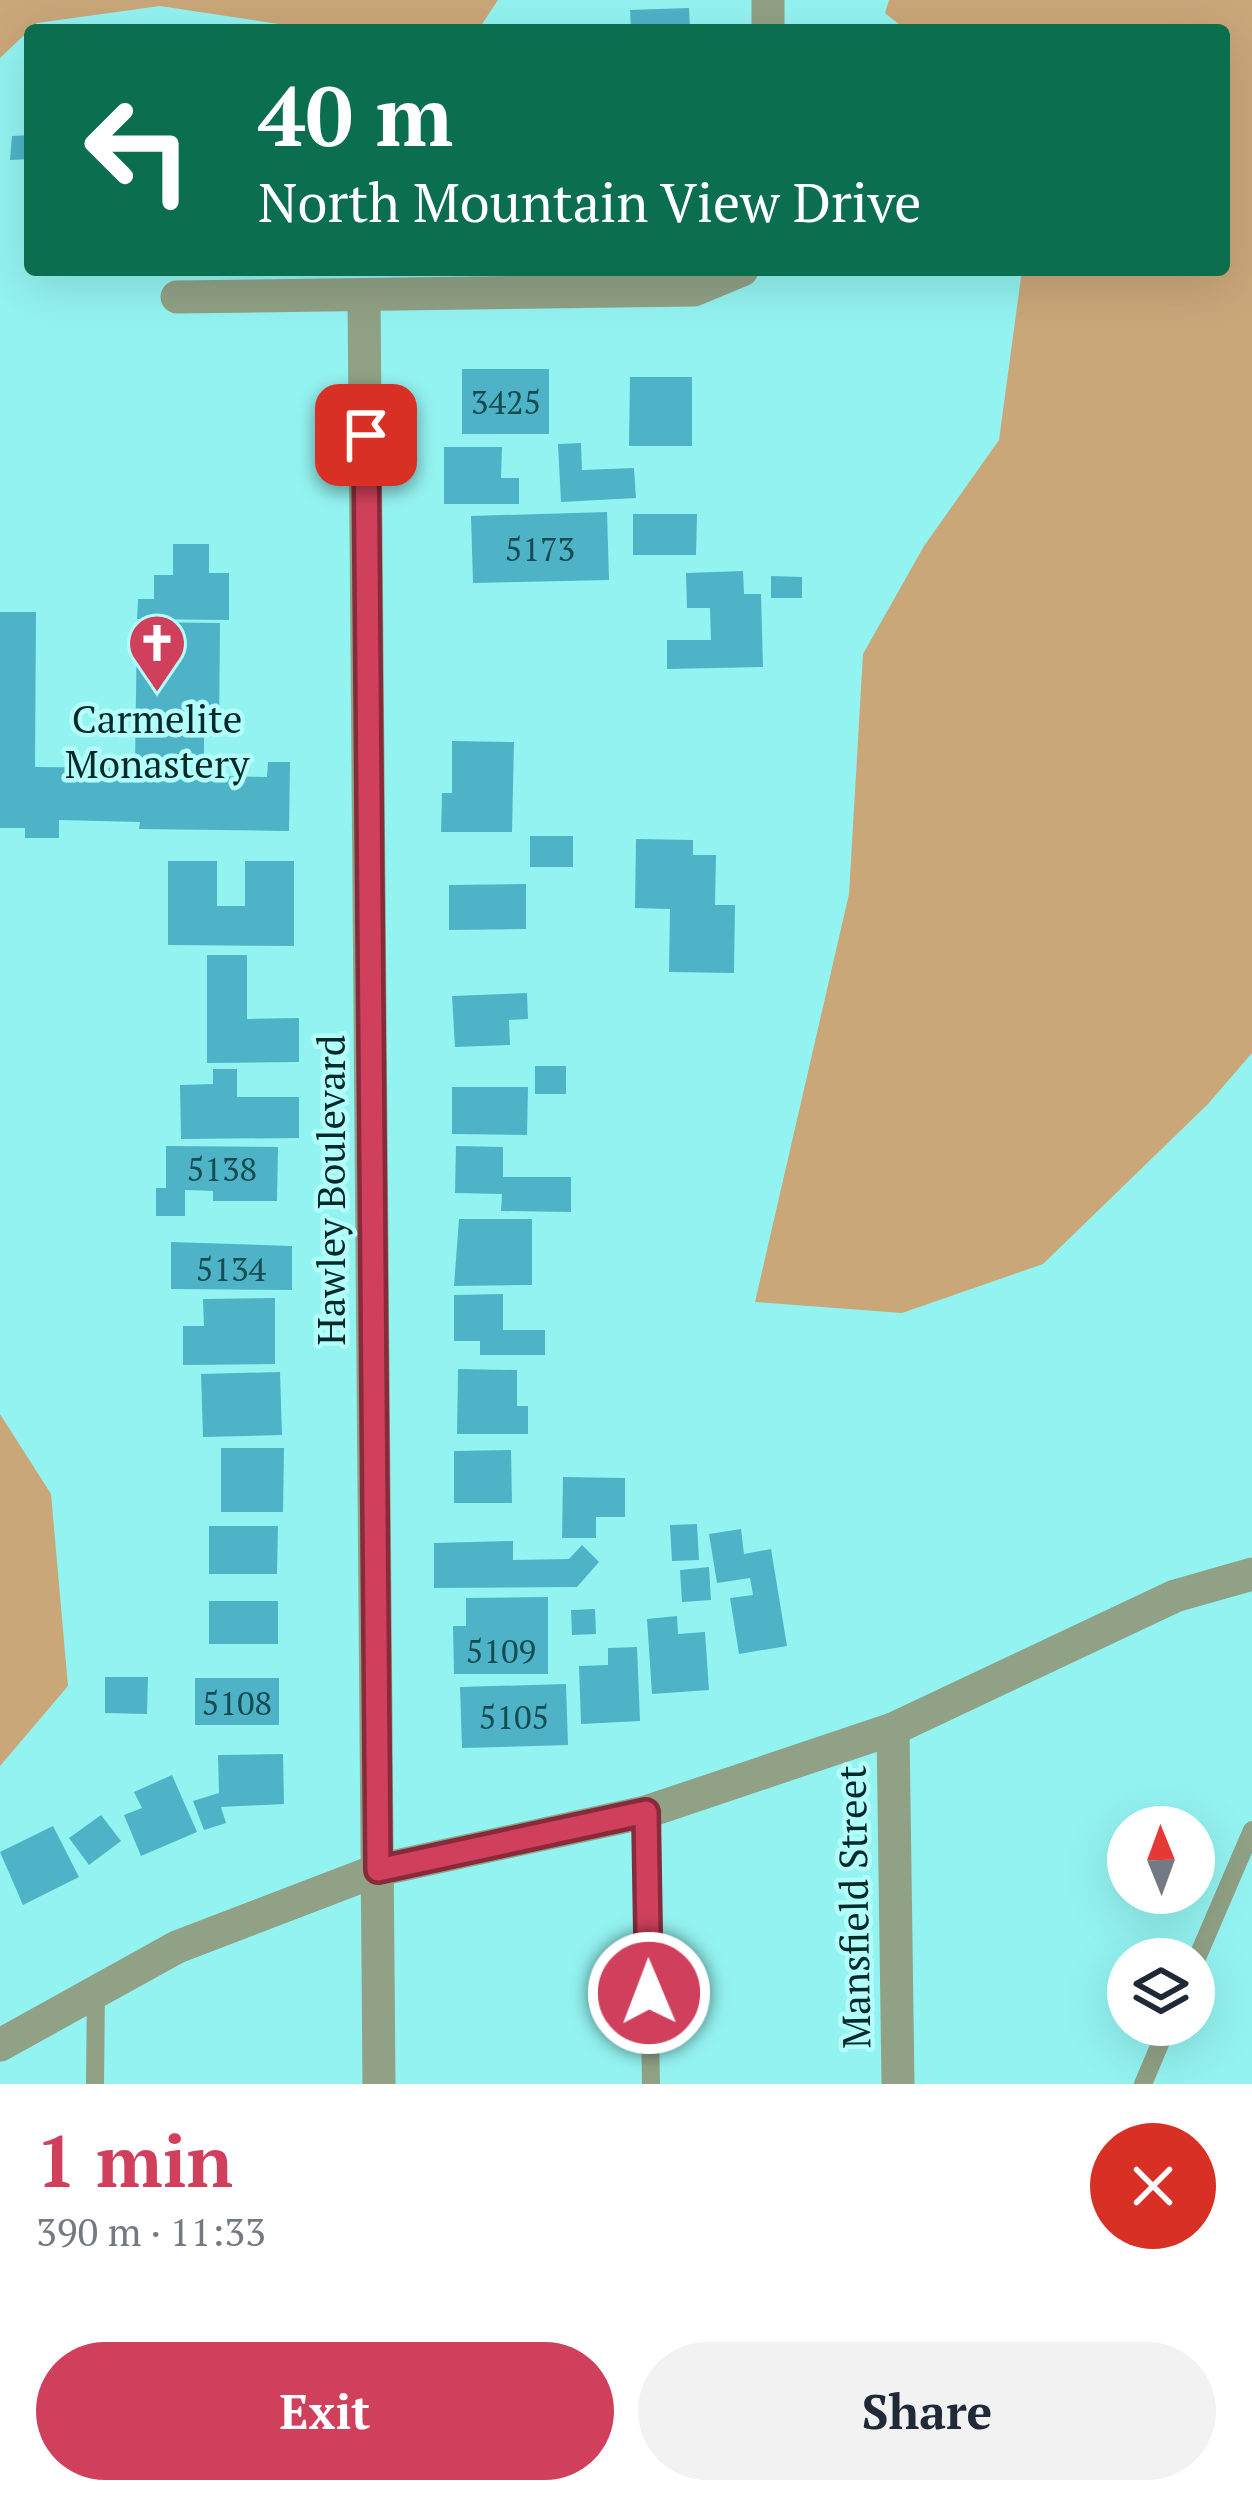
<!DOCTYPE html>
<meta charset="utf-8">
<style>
:root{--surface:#fff;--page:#f2f2f3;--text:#1f2937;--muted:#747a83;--accent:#d0405c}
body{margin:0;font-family:"PT Serif",serif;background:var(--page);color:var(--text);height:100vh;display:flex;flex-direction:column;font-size:45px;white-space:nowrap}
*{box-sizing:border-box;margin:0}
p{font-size:39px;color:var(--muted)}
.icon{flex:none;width:66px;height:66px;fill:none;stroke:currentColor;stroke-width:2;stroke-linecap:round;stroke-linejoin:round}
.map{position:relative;height:2084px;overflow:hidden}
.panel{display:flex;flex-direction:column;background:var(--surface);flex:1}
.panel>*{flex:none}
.top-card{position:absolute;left:24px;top:24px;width:1206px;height:252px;border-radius:12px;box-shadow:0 12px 48px #0002;background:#0b6e4f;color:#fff;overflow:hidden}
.needle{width:78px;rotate:359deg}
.controls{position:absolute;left:1107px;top:1806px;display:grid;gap:24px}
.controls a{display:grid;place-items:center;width:108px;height:108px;border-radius:50%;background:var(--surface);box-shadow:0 12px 48px #0002;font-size:60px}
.pin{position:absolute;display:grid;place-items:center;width:102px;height:102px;color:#fff;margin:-51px;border-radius:24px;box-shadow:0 6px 18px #0006}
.me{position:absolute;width:132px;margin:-66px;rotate:359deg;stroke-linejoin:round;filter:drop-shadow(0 0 9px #0008)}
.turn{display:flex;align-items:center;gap:42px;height:252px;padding:0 36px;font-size:54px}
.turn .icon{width:156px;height:156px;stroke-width:2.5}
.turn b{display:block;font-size:84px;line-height:102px}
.round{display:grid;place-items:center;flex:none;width:126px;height:126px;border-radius:63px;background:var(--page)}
.overview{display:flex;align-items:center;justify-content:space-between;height:204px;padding:0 36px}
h1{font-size:72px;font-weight:600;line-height:90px;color:var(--accent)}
.action{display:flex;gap:24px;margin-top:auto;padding:24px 36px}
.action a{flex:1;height:138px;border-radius:72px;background:var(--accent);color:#fff;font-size:48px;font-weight:600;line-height:138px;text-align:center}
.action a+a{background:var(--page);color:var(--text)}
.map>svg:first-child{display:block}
.green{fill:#caa779}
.building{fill:#4fb3c8}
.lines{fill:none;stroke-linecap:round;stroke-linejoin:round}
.service{stroke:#90a185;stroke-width:18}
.minor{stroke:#90a185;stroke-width:33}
.tertiary{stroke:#90a185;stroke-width:33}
.route-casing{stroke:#872a3c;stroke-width:30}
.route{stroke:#d0405c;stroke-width:21}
.labels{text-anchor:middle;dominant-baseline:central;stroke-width:9;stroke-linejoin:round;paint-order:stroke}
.number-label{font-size:33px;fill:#144c52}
.poi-label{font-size:39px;fill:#002a2a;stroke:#b3fdfb}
.street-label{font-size:39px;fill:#002a2a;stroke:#b3fdfb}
</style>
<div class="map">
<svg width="1252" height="2084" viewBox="0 0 1252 2084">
<rect width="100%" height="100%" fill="#93f3f1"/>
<g class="green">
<path d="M0,0H498L478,30H318L160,6L37,23L0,58Z"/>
<path d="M889,0H1252V1053L1208,1104L1043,1264L902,1313L755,1302L849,894L863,654L924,546L999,440L1022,270H1224V30H906L885,13Z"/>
<path d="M0,1414L51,1494L68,1686L0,1766Z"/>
</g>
<g class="building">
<path d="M689,8L690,30H631L630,10Z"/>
<path d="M30,135V159L10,160L12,136Z"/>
<rect x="462" y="369" width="87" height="65"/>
<path d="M630,377H692V446H629Z"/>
<path d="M581,443L582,470L634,468L636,498L561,502L558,444Z"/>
<path d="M444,447H502L501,478H519V504H444Z"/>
<path d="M607,512L609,580L473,583L471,516Z"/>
<path d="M633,514H697L696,555H633Z"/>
<path d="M173,544H209V573H229V620L137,619L138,599H154V575H173Z"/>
<path d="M743,571L744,594H761L763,667L667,669V640H711L710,608H687L686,573Z"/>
<path d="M771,576L802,577V598H771Z"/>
<path d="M0,612H36L35,767L135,768L137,622L220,623L219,733H204V776L267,777L268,762H290L289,831L139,829L140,822L59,820V838H25V828H0Z"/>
<path d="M452,741L514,742L512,832H441L442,793H452Z"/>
<rect x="530" y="836" width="43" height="31"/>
<path d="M636,839L693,840V855H716L715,905H735L734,973L669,972L670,909L635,908Z"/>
<path d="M168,861H217V906H245V861H294V946L168,945Z"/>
<path d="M526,884V929L449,930V885Z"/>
<path d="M207,955H247V1019L299,1018V1062L207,1063Z"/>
<path d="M527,993L528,1019L509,1020L510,1045L455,1047L452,996Z"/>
<rect x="535" y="1066" width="31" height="28"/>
<path d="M213,1069H237V1097H299V1138L181,1139L180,1085L213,1084Z"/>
<path d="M452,1087H528L527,1135L452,1134Z"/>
<path d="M166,1146L278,1147L277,1201H213V1191L185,1190V1216H156V1188H166Z"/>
<path d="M456,1146L503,1147V1177H571V1212L501,1211L502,1194L455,1193Z"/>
<path d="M459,1219H532V1285L454,1286Z"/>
<path d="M171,1242L292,1246V1290L171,1289Z"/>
<path d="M503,1294V1330H545V1355H480V1341H454V1295Z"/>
<path d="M275,1298V1364L183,1365V1326H204L203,1299Z"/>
<path d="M458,1369L517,1370V1406H528V1434H457Z"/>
<path d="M280,1372L282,1435L203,1437L201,1374Z"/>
<path d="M221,1448H284L283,1512H221Z"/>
<path d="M511,1450L512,1503H454V1451Z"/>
<path d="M563,1477L625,1478V1517H596V1538H562Z"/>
<path d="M697,1524L699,1560L672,1561L670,1525Z"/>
<path d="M209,1526H278L277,1574H209Z"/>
<path d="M741,1529L744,1554L771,1549L787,1646L739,1654L730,1598L753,1595L750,1578L717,1583L709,1534Z"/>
<path d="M513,1541V1560L569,1559L582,1545L599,1562L577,1587L434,1588V1543Z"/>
<path d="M709,1567L711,1600L682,1602L680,1570Z"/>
<path d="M548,1597V1674H454L453,1626H466V1598Z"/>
<rect x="209" y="1601" width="69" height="43"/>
<path d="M595,1609L596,1634L572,1635L571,1610Z"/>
<path d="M677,1616L678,1634L705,1632L709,1690L652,1694L647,1619Z"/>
<path d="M637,1647L640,1721L581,1724L579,1666L608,1665V1648Z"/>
<path d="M105,1677H148L147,1714L105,1713Z"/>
<rect x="195" y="1678" width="84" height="47"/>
<path d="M566,1684L568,1745L462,1748L460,1687Z"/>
<path d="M283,1754L284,1804L221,1807L226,1823L204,1830L193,1801L219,1793L218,1755Z"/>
<path d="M172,1775L197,1832L141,1856L124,1815L142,1808L134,1792Z"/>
<path d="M101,1815L121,1841L89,1865L69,1838Z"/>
<path d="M53,1826L79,1877L23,1905L0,1852Z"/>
</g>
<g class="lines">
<g class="service">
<path d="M646,1812L651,2084"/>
<path d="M1194,1965L1252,1830"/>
<path d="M95,2084L96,1988"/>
<path d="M1143,2084L1168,2025"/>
</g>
<g class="minor">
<path d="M768,0V30"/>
<path d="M364,296L379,2084"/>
<path d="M177,297L694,290L742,270"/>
<path d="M893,1729L898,2084"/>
</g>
<path class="tertiary" d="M0,2045L177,1947L378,1870L646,1812L893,1729L1175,1596L1252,1574"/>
</g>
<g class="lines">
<defs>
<path id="route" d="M366,435L378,1870L646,1812L649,1993"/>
</defs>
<use href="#route" class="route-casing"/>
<use href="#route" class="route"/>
</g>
<defs>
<symbol id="church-pin" viewBox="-11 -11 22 30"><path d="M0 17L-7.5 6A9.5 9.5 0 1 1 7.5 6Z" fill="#d0405c" stroke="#b3fdfb"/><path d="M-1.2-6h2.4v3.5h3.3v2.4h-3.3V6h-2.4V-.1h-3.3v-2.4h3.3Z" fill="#fff"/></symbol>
</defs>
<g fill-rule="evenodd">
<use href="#church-pin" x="124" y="610" width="66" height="90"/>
</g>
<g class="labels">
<g class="number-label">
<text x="506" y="401">3425</text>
<text x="540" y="548">5173</text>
<text x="222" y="1168">5138</text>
<text x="231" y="1268">5134</text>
<text x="501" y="1650">5109</text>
<text x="237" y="1702">5108</text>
<text x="514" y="1716">5105</text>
</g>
<g class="poi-label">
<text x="157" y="718">Carmelite<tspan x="157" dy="45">Monastery</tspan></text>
</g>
<g class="street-label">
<text transform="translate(330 1190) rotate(-90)">Hawley Boulevard</text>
<text transform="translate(853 1907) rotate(-91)">Mansfield Street</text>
</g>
</g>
</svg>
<div class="controls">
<a><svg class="needle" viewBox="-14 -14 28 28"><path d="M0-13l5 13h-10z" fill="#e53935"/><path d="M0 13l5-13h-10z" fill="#747a83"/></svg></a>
<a><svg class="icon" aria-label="layers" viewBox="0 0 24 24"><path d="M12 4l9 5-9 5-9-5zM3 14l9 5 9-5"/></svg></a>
</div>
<div class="pin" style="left:366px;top:435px;background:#d93025"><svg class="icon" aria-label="arrive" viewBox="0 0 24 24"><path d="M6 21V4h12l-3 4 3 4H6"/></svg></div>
<svg class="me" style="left:649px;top:1993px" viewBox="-20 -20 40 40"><circle r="17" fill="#d0405c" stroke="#fff" stroke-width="3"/><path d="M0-11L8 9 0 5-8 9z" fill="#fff"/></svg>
<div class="top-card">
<div class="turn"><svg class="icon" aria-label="left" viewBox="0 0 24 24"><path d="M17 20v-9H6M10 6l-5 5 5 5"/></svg><div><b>40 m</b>North Mountain View Drive</div></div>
</div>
</div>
<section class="panel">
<div class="overview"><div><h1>1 min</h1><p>390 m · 11:33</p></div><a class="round" style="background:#d93025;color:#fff"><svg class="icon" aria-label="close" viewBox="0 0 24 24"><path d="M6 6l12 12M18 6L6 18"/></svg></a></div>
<div class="action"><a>Exit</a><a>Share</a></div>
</section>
